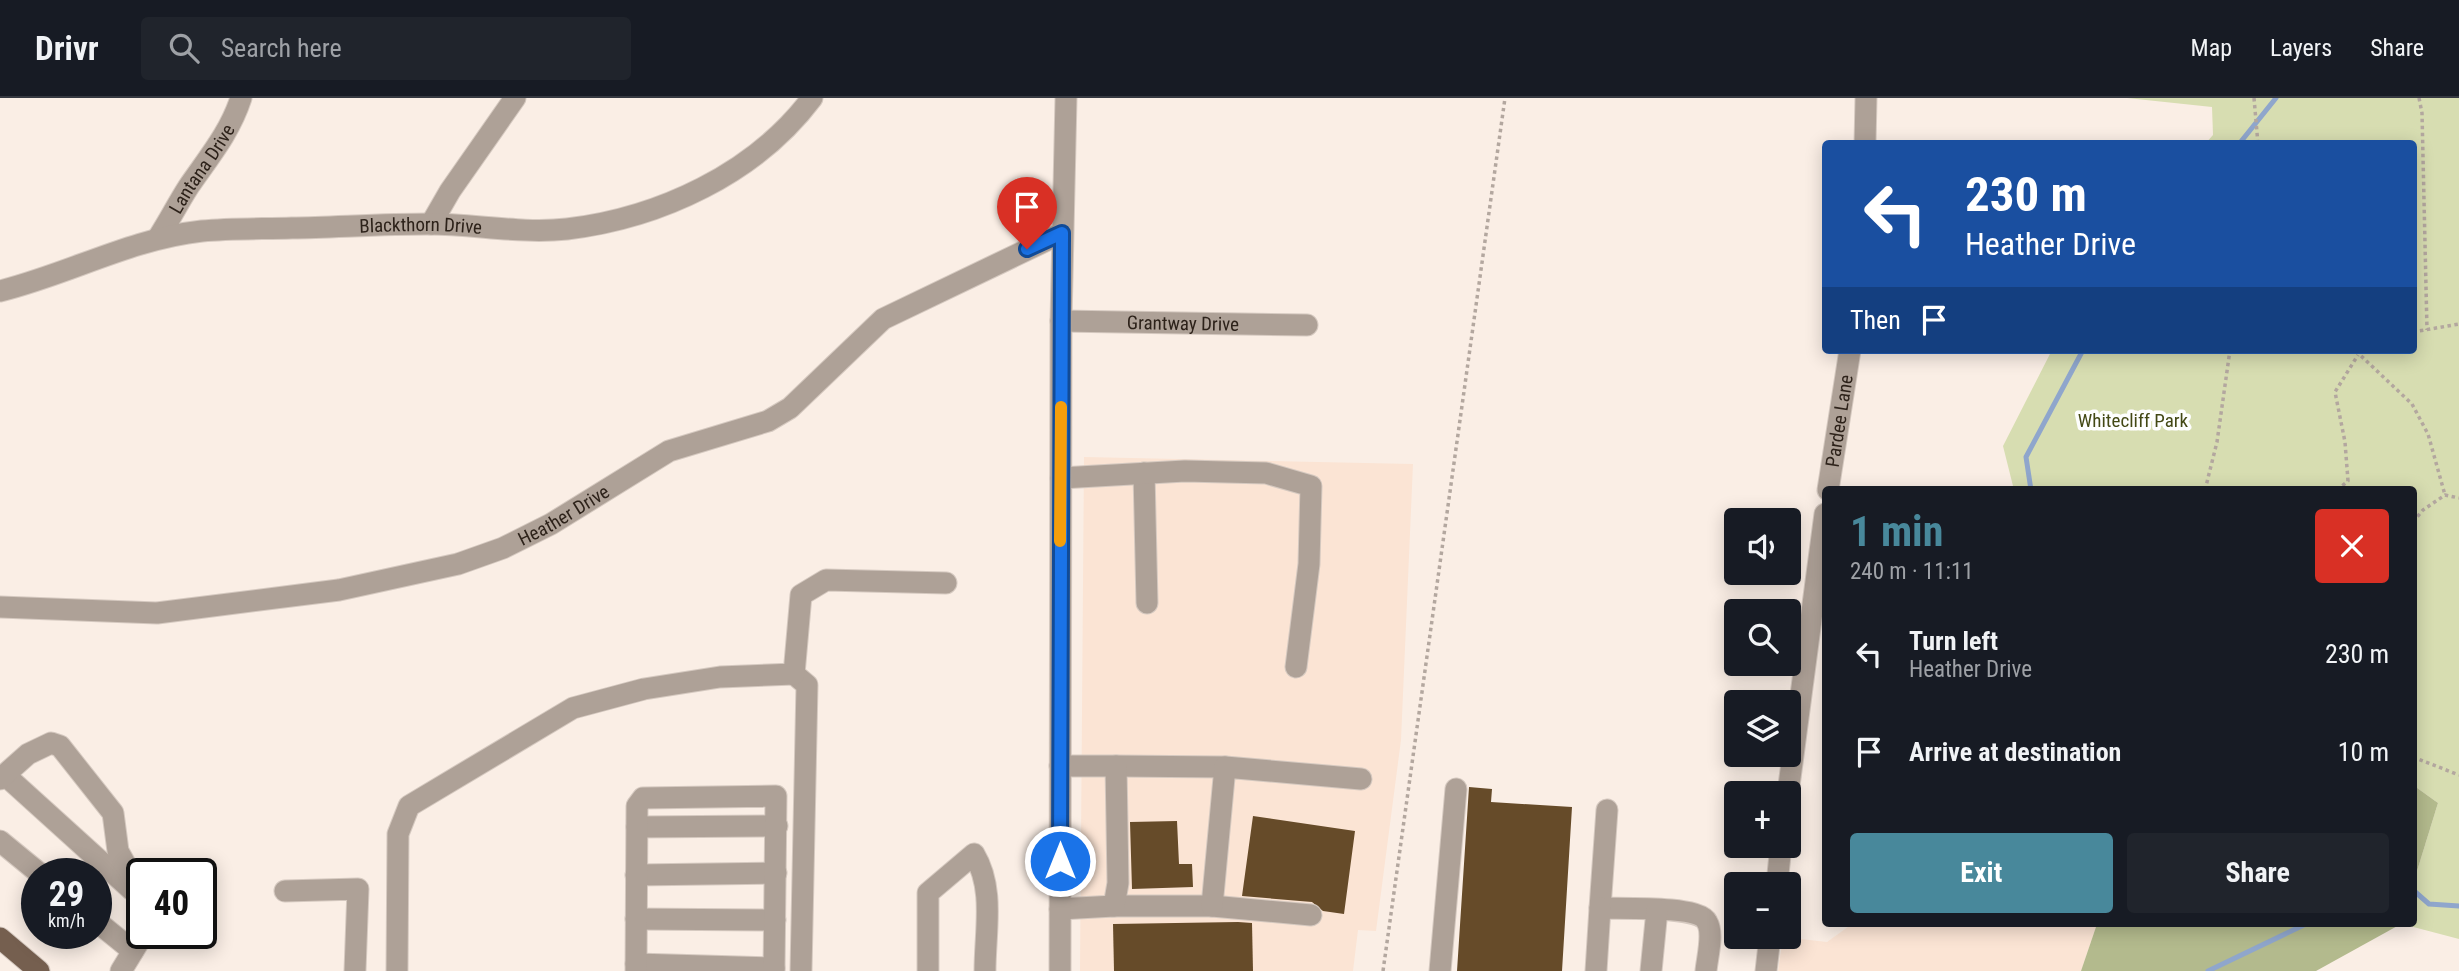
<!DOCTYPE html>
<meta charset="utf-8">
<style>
:root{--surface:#171b24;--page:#20242c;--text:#f1f3f6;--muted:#9ea1a6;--line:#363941;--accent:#48889b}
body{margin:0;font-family:"Roboto Condensed",sans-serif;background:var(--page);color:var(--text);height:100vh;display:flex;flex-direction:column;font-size:26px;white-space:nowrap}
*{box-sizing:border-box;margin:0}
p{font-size:23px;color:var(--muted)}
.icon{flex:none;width:38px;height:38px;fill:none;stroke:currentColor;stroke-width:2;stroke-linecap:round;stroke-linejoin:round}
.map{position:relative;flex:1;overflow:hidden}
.sheet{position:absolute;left:1822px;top:388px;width:595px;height:441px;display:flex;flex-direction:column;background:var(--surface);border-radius:7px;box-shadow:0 4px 18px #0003}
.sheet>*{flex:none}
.top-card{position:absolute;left:1822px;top:42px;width:595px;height:214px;border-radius:7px;box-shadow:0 4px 18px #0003;background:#1a4fa0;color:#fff;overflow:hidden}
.controls{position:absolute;left:1724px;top:410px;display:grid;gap:14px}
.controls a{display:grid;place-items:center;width:77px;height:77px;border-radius:7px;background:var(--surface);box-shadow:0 4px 18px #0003;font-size:35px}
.speed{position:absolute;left:21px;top:760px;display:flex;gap:14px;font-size:35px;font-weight:700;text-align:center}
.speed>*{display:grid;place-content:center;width:91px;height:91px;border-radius:50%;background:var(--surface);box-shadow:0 4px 18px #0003;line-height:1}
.speed small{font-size:18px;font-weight:400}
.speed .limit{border:4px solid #111;border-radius:10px;background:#fff;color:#111}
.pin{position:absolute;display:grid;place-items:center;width:60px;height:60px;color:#fff;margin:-72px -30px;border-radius:50% 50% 50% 0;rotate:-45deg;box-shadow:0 0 7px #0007}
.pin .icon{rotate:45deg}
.me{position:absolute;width:77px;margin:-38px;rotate:0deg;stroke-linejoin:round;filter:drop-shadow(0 0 5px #0008)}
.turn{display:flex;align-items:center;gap:24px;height:147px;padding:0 28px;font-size:32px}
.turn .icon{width:91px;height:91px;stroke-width:2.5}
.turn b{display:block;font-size:49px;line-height:60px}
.then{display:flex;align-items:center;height:66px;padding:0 28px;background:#0003;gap:14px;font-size:26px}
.round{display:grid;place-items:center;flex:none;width:74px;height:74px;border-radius:7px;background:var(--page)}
.head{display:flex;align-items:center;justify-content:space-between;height:119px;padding:0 28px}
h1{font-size:42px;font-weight:700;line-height:52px;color:var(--accent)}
.cta{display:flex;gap:14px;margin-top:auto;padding:14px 28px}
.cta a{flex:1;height:80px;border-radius:7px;background:var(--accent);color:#fff;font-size:28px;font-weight:700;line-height:80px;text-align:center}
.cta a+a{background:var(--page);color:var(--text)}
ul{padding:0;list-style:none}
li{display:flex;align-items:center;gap:21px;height:98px;padding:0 28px}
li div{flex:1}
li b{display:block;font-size:26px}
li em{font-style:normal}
header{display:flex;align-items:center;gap:42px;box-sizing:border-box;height:98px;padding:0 35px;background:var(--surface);border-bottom:2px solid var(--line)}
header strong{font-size:33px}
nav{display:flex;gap:38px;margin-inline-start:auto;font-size:24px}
.search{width:490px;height:63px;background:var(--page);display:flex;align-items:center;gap:18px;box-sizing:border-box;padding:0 24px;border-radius:7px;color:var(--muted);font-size:26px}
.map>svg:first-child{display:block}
.built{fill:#fbe4d4}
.green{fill:#d7ddb1}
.forest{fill:#b3ba8d}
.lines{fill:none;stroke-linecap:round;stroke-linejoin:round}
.stream{stroke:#8fa6cc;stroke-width:5}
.building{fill:#664b29}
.minor-casing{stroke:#d5c9c0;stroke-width:23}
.major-casing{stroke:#d5c9c0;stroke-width:23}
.path{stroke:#b3a79f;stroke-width:3.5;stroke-dasharray:3.5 3.5;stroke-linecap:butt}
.minor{stroke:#aea197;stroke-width:21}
.major{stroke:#755f4f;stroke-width:21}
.route-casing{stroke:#114b97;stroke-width:18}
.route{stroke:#1a73e8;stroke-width:12}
.slow{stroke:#f59e0b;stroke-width:12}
.labels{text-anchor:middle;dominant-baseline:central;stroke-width:7;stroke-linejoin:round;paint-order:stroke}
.street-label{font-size:19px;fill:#2d221a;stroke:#fefefe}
.park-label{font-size:19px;fill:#434814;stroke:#fefefe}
</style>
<header>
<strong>Drivr</strong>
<div class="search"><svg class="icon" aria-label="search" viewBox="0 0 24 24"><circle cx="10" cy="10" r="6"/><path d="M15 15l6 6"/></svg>Search here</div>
<nav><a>Map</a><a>Layers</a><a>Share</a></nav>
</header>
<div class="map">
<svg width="2459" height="873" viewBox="0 0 2459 873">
<rect width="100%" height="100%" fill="#faeee5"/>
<g class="built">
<path d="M1084,359L1413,366L1401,642L1376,833L1358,832L1353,873H1080Z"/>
<path d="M1852,826H2097L2081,873H1778L1783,839L1827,844Z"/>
</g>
<path class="green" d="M2127,0H2459V841L2402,826H2413V786L2438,705L2413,687V392H2014L2003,348L2052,252H2413V46L2206,45L2213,37L2212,9Z"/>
<g class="forest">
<path d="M2413,687L2438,705L2413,786Z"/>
<path d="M2097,826H2401L2316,873H2081Z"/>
</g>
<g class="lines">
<g class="stream">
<path d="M2239,46L2276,0"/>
<path d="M2031,392L2026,359L2083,252"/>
<path d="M2413,792L2429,806L2459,808"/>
<path d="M2208,873L2306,826"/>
</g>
</g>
<g class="building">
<path d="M1469,689L1492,691L1491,704L1572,709L1562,873H1457Z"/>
<path d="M1253,718L1355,733L1344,816L1323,813L1312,804L1242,798Z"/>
<path d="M1177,723L1179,766H1192L1193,789L1132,791L1130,724Z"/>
<path d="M1238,824L1252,825L1253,873H1114L1113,826Z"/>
</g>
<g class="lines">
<defs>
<g id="minor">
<path d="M1865,46L1866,0"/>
<path d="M431,126L450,93L515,0"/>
<path id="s1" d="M158,140C169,123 178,105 189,88C209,59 230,34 241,0"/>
<path id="s2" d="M0,193C69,176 130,141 202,133C232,130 262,131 292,130C338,129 384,126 429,126C475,126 521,136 567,131C659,120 755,76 812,0"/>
<path id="s3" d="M1061,223L1307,227"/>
<path d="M1144,375L1147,505"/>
<path d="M1061,380L1185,373L1266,375L1311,388L1309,466L1296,569"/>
<path id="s4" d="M1828,392L1850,252"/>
<path id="s5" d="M0,509L157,515L339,492L458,466L503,450L551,426L669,353L768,323L790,310L883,221L1062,135"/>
<path d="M794,576L807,587L801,873"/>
<path d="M1116,668L1225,669"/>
<path d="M5,677L132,792"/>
<path d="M0,681L28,656L51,645L60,648L113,715L118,753L142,796"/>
<path d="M1788,695L1825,416"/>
<path d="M1607,712L1600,810C1619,811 1699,807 1707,824C1714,836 1707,860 1706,873"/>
<path d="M637,729L777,728"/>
<path d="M0,743L39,775"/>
<path d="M636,777L776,775"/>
<path d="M1777,786L1781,747"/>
<path d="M285,793L358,791L355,873"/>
<path d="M1114,808H1212L1311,817"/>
<path d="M1212,808L1225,669L1361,681"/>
<path d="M1060,811L1114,808L1118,785L1116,668H1060"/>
<path d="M636,821L775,822"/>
<path d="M96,823L133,853"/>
<path d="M636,866L774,870"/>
<path d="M121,873L144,835"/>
<path d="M397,873L398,736L409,708L573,610L644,591L720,579L794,576L801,497L826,482L946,485"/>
<path d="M636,873L637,708L643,700L776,698L774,873"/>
<path d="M928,873V795L974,756C995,791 985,833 985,873"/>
<path d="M1060,873L1061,223L1066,0"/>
<path d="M1440,873L1456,691"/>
<path d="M1596,873L1600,810"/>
<path d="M1651,873L1657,812"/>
<path d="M1766,873L1770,838"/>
</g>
<path id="major" d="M0,840L39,873"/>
</defs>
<use href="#minor" class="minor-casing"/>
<use href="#major" class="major-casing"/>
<g class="path">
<path d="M2254,0L2258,46"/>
<path d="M2419,0L2422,15L2427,232"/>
<path d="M2413,234L2459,226"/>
<path d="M2358,252L2359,256L2412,306L2428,336L2445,397"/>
<path d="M2205,392L2217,344L2230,252"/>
<path d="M2337,392L2348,383L2345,344L2335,294L2358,257"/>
<path d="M2413,424L2423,412L2445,397L2459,400"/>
<path d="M2413,659L2459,677"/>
<path d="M1383,873L1505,0"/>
</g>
<use href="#minor" class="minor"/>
<use href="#major" class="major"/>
</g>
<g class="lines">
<defs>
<path id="route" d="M1027,151L1062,135L1060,763"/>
</defs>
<use href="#route" class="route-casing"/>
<use href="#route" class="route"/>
<path class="slow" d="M1060,443L1061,309"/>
</g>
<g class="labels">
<g class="street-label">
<text stroke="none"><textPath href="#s1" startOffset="82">Lantana Drive</textPath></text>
<text stroke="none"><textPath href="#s2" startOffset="430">Blackthorn Drive</textPath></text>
<text stroke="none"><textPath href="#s3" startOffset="122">Grantway Drive</textPath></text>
<text stroke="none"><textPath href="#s4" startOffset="70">Pardee Lane</textPath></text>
<text stroke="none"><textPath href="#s5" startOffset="579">Heather Drive</textPath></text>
</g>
<g class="park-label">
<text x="2133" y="322">Whitecliff Park</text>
</g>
</g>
</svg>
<div class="controls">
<a><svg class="icon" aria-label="sound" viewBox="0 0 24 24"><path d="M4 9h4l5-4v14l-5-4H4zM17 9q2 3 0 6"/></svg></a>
<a><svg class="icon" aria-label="search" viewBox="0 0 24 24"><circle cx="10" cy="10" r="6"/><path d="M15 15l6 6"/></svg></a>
<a><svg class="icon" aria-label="layers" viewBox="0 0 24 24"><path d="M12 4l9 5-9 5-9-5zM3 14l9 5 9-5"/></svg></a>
<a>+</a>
<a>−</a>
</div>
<div class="speed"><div>29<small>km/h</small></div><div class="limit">40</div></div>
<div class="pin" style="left:1027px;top:151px;background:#d93025"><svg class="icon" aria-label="arrive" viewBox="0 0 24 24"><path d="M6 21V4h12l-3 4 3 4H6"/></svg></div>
<svg class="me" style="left:1060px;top:763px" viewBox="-20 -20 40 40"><circle r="17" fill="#1a73e8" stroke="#fff" stroke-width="3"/><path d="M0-11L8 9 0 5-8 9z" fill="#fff"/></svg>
<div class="top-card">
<div class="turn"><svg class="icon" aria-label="left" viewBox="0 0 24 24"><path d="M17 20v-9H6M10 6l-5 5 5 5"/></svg><div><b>230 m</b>Heather Drive</div></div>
<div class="then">Then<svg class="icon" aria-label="arrive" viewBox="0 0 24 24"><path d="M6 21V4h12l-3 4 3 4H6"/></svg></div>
</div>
<section class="sheet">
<div class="head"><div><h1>1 min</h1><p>240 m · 11:11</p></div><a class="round" style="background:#d93025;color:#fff"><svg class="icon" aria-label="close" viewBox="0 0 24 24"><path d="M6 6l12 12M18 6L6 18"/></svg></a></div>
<ul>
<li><svg class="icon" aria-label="left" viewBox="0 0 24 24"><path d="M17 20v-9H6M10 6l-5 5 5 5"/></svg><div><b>Turn left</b><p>Heather Drive</p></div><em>230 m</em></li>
<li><svg class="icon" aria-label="arrive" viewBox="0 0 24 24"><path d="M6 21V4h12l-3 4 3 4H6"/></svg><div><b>Arrive at destination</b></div><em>10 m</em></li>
</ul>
<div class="cta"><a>Exit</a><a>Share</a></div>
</section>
</div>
